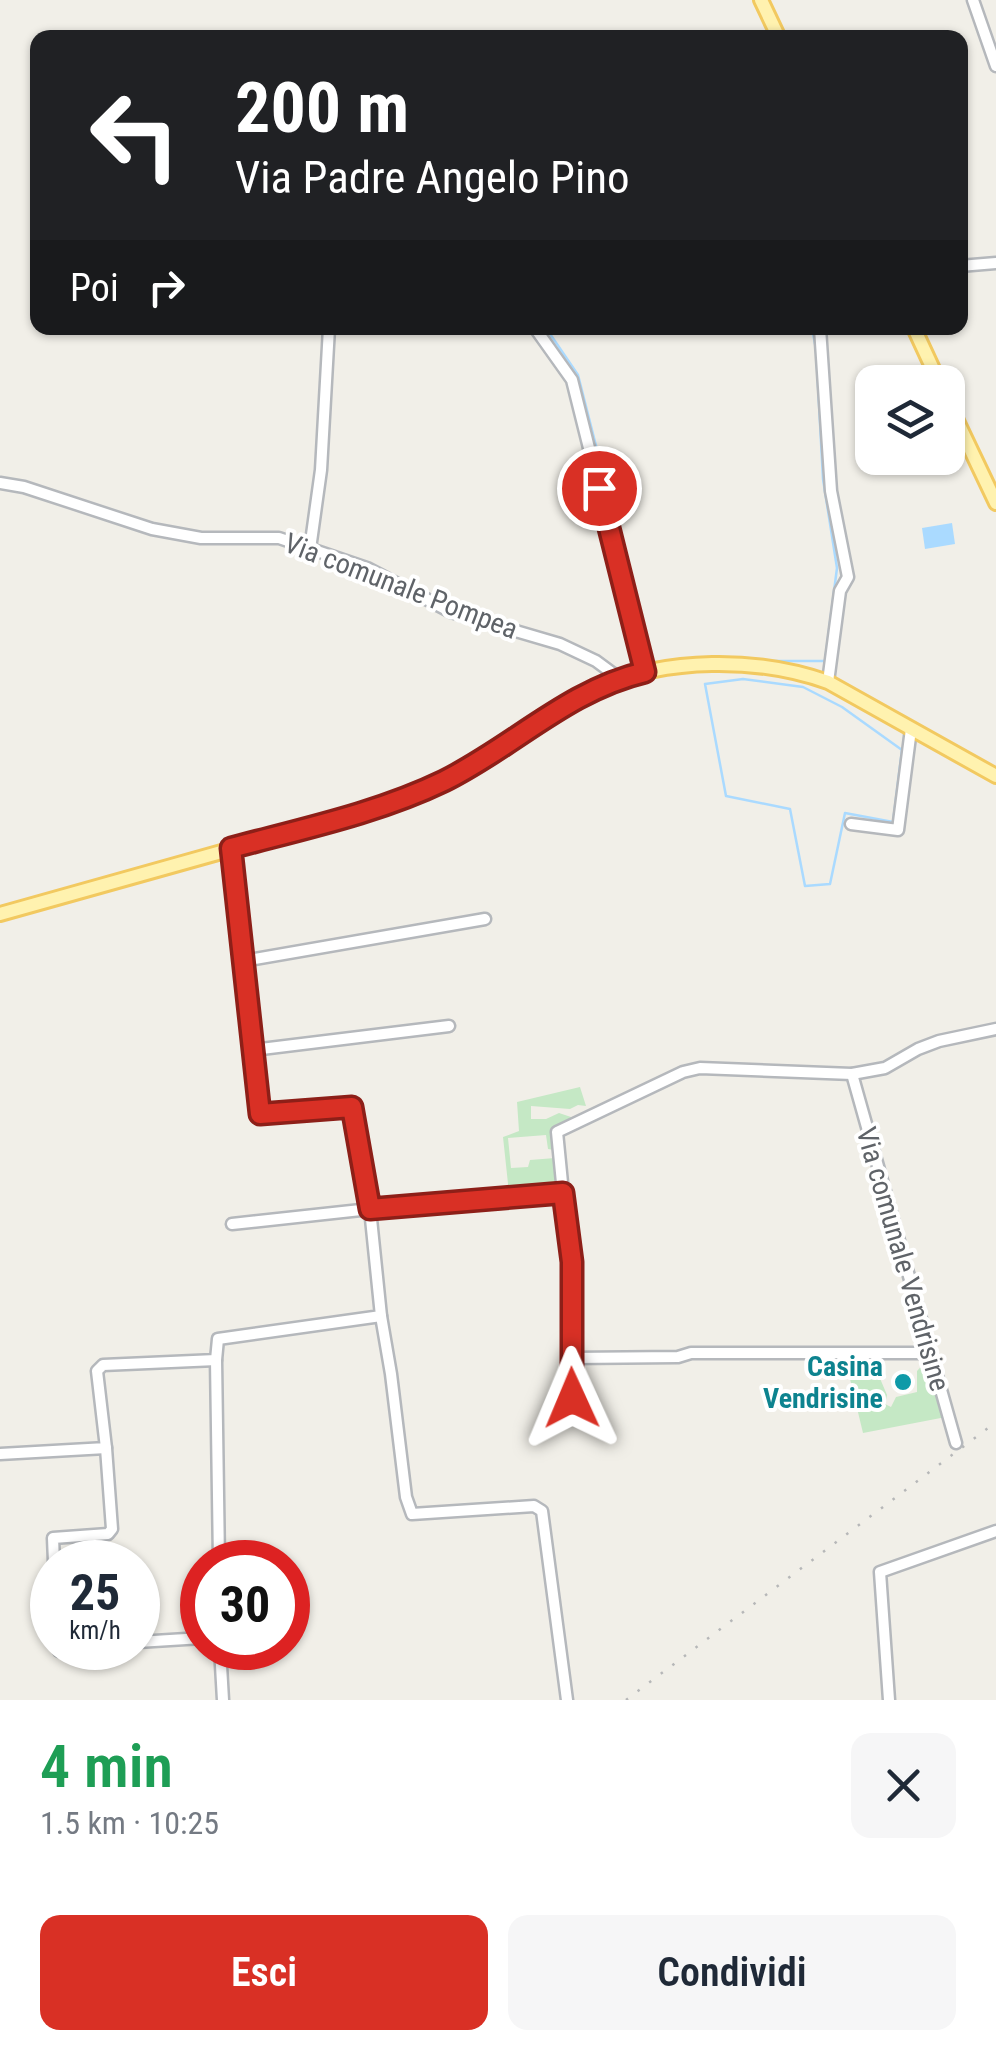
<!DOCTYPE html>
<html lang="it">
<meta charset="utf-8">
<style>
:root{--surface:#fff;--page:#f6f6f7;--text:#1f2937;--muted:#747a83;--accent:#d93025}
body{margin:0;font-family:"Roboto Condensed",sans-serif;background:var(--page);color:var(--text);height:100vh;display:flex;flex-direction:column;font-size:38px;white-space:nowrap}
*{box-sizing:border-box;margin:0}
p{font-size:32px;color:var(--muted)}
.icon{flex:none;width:55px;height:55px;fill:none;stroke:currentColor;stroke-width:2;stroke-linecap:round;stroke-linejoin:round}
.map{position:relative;height:1700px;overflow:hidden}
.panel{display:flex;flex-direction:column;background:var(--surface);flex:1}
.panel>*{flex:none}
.guide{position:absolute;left:30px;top:30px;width:938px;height:305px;border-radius:20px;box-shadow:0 2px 8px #0004;background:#202124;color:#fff;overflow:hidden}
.controls{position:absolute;left:855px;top:365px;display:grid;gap:20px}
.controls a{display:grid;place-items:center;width:110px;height:110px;border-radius:20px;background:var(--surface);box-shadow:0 2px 8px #0004;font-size:50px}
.speed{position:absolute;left:30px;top:1540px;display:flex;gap:20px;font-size:50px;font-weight:700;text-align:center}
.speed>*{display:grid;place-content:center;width:130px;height:130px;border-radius:50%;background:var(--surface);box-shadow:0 2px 8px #0004;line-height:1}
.speed small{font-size:25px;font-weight:400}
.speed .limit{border:15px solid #d22;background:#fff;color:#111}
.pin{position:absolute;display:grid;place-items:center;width:85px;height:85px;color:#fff;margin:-42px;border:5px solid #fff;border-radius:50%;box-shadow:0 2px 10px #0007}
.me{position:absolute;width:110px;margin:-55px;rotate:359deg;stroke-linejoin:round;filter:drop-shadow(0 0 8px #0008)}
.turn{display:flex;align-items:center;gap:35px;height:210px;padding:0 40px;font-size:45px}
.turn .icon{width:130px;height:130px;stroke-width:2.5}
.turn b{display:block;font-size:70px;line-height:85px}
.then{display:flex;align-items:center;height:95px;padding:0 40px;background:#0003;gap:20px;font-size:38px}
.round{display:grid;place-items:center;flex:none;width:105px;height:105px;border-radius:20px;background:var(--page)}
.headline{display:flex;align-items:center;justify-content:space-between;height:170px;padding:0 40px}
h1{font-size:60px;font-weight:600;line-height:75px;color:#1e9e55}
.action{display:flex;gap:20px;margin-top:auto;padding:20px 40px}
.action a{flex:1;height:115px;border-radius:20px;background:var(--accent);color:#fff;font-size:40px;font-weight:600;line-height:115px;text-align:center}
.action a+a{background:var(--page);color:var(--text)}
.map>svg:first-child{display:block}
.green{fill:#c5e8c5}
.water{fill:#aadaff}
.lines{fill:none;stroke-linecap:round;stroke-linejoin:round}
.stream{stroke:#aadaff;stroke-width:2.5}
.minor-casing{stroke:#b5b8bc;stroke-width:15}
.major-casing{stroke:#f2c960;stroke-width:18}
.minor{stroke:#fff;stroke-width:10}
.major{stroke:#fff2af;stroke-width:12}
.rail{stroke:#b6b7b8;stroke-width:2.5;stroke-dasharray:2.5 12;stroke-linecap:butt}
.route-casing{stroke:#8d1f18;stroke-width:25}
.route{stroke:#d93025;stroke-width:18}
.culture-dot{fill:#0f9aa8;stroke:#fff;stroke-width:4}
.labels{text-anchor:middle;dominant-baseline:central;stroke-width:8;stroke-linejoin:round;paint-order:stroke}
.street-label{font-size:28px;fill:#5f6368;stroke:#fff}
.culture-label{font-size:28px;font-weight:bold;fill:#0d838f;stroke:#fff;text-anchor:end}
</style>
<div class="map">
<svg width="996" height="1700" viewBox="0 0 996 1700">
<rect width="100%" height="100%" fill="#f1efe8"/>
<g class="green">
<path d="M580,1087L586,1106L578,1105L570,1109L531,1106V1119H546L559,1113L571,1117L573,1121L553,1130L554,1150L548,1149L546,1135L508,1138L511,1168L528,1167L530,1160L555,1158L556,1187L509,1193L503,1137L519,1131L517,1102Z"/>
<path d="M844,1354L871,1357L887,1395L885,1404L891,1407L896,1397L917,1392V1371L929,1358L946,1417L863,1433Z"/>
</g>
<path class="water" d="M952,523L955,544L925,549L922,528Z"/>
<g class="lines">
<g class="stream">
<path d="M546,328L578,375L651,662H669"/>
<path d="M767,661H825L837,568L823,479L816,349L812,328"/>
<path d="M743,679L803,687L842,707L902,750L893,822L845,813L830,884L805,886L790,809L726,796L705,684Z"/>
</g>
<defs>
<g id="minor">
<path d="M973,0L996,66"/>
<path d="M960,266L996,263"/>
<path d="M535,328L572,380L645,672"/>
<path d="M820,328L831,491L848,577L840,591L828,682"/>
<path d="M0,483L24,487L152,529L201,538H279L367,568L451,612L560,644L596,661L619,678"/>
<path d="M310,549L321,470L329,328"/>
<path d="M851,824L898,830L911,729"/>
<path d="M231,848L260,1114L352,1107L370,1209L232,1224"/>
<path d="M243,961L485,919"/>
<path d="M253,1050L449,1026"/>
<path d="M852,1074L956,1443"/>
<path d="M563,1193L572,1262V1397"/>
<path d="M381,1316L391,1374L406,1497L412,1514L534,1506L542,1511L567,1700"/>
<path d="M572,1358L678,1357L691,1353H929"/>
<path d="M216,1360L219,1562"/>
<path d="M0,1454L106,1448L97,1371L103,1365L216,1360L218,1339L381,1316L370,1209L563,1193L557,1132L683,1072L700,1068L852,1074L885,1068L918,1049L939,1041L996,1029"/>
<path d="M54,1562L53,1538L108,1534L112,1529L106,1448"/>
<path d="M138,1642L202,1638"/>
<path d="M59,1648V1651"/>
<path d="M220,1648L223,1700"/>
<path d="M889,1700L880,1572L996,1531"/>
</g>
<g id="major">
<path d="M761,0L779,38"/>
<path d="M914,328L939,382"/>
<path d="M948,402L996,503"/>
<path d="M0,914L307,828L417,792L466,769L597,688C667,657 757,657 828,682L996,776"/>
</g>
</defs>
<use href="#minor" class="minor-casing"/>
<use href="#major" class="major-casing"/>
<use href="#minor" class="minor"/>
<use href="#major" class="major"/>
<path class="rail" d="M626,1700L996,1422"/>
</g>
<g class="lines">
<defs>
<path id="route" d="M572,1398V1262L563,1193L370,1209L352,1107L260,1114L231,848C302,829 378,813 444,781C513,747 568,690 645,672L599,488"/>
</defs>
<use href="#route" class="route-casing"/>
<use href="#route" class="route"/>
</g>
<circle class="culture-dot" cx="903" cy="1382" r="10"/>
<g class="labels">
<g class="street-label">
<text transform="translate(401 586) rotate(21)">Via comunale Pompea</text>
<text transform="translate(903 1259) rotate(74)">Via comunale Vendrisine</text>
</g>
<g class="culture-label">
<text x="883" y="1366">Casina<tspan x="883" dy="32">Vendrisine</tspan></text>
</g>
</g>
</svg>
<div class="controls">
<a><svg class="icon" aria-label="layers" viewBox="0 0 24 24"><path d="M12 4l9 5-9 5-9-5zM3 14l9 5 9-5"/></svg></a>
</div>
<div class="speed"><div>25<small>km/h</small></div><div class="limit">30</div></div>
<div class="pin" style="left:599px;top:488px;background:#d93025"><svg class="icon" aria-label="arrive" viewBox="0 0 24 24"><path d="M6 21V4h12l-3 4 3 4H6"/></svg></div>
<svg class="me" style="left:572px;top:1398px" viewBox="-20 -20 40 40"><path d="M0-17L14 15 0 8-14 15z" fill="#d93025" stroke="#fff" stroke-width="4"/></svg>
<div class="guide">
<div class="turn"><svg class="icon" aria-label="left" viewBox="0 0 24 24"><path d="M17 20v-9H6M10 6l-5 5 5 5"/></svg><div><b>200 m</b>Via Padre Angelo Pino</div></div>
<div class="then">Poi<svg class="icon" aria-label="right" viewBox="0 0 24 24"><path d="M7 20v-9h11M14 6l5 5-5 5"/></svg></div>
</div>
</div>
<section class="panel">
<div class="headline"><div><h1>4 min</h1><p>1.5 km · 10:25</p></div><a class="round"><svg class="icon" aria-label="close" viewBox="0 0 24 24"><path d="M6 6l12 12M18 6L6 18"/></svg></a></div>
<div class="action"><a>Esci</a><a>Condividi</a></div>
</section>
